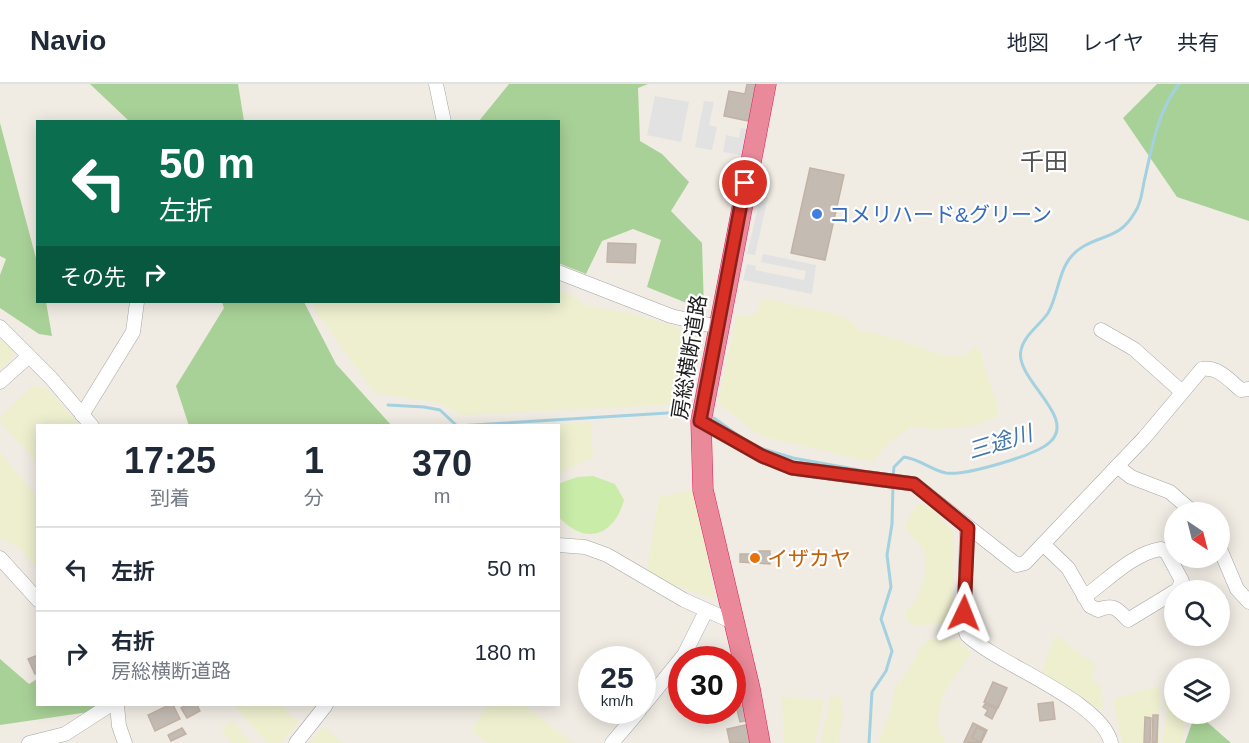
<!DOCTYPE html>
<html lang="ja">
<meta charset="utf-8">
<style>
:root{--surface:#fff;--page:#f6f6f7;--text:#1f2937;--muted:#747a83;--line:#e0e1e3}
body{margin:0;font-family:Arial,"Noto Sans JP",sans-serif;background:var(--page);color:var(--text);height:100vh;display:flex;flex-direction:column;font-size:22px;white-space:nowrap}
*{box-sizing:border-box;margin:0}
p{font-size:20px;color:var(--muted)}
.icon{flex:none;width:33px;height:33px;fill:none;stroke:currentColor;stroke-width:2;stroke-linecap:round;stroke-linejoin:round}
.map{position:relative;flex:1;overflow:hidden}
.sheet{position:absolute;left:36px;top:340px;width:524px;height:282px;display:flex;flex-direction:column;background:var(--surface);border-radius:0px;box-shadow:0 3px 15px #0003}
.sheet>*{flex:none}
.top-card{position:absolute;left:36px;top:36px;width:524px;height:183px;border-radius:0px;box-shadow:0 3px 15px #0003;background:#0b6e4f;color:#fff;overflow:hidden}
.needle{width:39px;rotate:145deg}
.fabs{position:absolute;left:1164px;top:418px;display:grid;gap:12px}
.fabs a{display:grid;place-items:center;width:66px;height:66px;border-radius:50%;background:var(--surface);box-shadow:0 3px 15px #0003;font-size:30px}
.speed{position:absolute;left:578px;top:562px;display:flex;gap:12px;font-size:30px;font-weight:700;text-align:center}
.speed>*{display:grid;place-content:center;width:78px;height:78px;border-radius:50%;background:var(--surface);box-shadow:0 3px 15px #0003;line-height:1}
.speed small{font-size:15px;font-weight:400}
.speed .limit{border:9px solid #d22;background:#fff;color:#111}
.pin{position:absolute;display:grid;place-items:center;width:51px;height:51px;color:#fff;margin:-26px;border:3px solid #fff;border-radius:50%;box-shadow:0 2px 6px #0007}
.me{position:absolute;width:66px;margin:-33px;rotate:2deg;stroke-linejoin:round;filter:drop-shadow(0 0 4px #0008)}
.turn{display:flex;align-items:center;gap:21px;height:126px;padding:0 24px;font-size:27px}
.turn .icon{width:78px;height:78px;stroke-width:2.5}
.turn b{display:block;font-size:42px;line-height:51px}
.then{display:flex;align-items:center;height:57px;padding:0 24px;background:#0003;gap:12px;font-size:22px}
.eta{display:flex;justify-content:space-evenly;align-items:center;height:102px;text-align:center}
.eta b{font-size:36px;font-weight:700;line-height:42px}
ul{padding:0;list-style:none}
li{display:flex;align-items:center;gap:18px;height:84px;padding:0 24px;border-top:2px solid var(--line)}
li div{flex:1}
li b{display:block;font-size:22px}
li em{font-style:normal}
header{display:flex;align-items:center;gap:36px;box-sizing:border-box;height:84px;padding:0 30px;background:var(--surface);border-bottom:2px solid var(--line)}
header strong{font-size:28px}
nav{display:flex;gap:33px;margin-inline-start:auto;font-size:21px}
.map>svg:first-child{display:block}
.farmland{fill:#edefcf}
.grass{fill:#c9eca8}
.forest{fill:#a8d197}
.parking{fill:#e2e2e2}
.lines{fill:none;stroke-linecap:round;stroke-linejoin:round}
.stream{stroke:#a3d1df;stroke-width:3}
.building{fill:#c4bbb3;stroke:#c2b2a6;stroke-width:1.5}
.minor-casing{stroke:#a5a5a5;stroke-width:15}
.highway-casing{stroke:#e11d60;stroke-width:21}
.minor{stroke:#fff;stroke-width:14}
.highway{stroke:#ea899a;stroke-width:20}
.route-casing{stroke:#8d1f18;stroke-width:15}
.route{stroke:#d93025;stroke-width:10}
.shop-dot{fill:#3f7fe0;stroke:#fff;stroke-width:2}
.food-dot{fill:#e8710a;stroke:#fff;stroke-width:2}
.labels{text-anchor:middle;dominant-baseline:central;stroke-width:4.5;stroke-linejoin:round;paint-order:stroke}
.shop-label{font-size:21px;fill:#366cbe;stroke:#fff;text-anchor:start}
.street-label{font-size:21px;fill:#1e1e1e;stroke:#fff}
.food-label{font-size:21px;fill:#c56008;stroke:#fff;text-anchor:start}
.water-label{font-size:22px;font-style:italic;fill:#47a;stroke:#fff}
.quarter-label{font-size:24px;fill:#515151;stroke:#fff}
</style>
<header>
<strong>Navio</strong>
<nav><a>地図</a><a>レイヤ</a><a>共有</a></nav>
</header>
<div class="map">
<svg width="1249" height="659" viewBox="0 0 1249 659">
<rect width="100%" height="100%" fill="#f0ece4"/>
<g class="farmland">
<path d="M558,206L571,210L587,222L638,231L700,251L688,320L461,331L439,319L375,309L313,224L312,218H558Z"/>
<path d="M762,214L839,231L854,239L859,247L883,251L940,270L963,273L975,263L981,267L984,283L996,316L998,332L977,341L939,345L911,343L887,360L873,378L761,352L718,319L736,232H751L758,227Z"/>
<path d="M0,256L14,265L12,275L0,285Z"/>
<path d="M34,301L47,305L81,342H38L37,379L0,337V333Z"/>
<path d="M591,338L593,373L558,390V342H540Z"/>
<path d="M0,368L37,412V485L19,464L0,454Z"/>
<path d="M694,406L716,516L671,500L647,486L659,413Z"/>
<path d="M918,419L932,424L954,450L952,540L911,541L906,535L905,527L916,516L925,493V468L906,445V439Z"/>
<path d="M1055,551L1096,581L1092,596L1102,603L1103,627L1042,588Z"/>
<path d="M940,554L958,556L971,569L944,609L937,636L939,647L946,659H878L891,625L895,604L908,587L920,563L928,556Z"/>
<path d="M1160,602L1159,659H1122L1113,615Z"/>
<path d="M1173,602L1174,630H1186L1182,659H1162L1167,627L1163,619Z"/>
<path d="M831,612L841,613L843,633L838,659H821Z"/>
<path d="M782,613L824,616L815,659H784Z"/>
<path d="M234,621H282L298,639L282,659H267Z"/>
<path d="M490,621H523L574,659H487L472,647L482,628Z"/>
<path d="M232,636L251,659H232L221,646Z"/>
<path d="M323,643L344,659H309Z"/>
</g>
<path class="grass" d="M593,392L615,400L624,416C614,453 584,462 558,432V400L577,393Z"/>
<g class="forest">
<path d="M90,0H238L244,37H129Z"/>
<path d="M509,0H648L638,4L640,57L662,70L689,98L671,127L702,159L704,226L647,203L661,156L633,145L602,157L586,190L558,179V38L479,37Z"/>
<path d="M1157,0H1249V137L1177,113L1123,34Z"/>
<path d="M0,39L37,178L38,218H46L52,252L39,250L0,224V191L6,175L0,172Z"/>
<path d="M222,218H304L336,280L392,342H189L176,302L224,224Z"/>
<path d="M0,575L29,600L37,595L38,621H99L89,628L0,641Z"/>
<path d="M1195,630H1198L1231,659H1185Z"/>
</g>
<g class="parking">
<path d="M655,12L689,18L681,58L647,51Z"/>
<path d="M704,17L714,18L709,41L717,43L712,66L695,63Z"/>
<path d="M741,44L751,46L746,72L723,68L726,51L739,54Z"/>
<path d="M761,111L768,113L755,171L747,170Z"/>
<path d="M763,170L816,181L812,210L743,196L747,180L756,182L755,186L804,196L806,187L761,178Z"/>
</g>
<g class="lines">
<g class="stream">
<path d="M388,321L424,323L440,326L457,342L684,328"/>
<path d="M714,334L739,352"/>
<path d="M760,364L793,374L859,386"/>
<path d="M893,394L894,383L904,373C920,375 931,386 946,389C965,392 1037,371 1050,358C1078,333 1014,295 1021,266C1024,251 1040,241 1048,229C1061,206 1057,177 1084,162C1106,150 1121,153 1135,128C1141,120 1142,108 1144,98C1152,64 1157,28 1179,0"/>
<path d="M869,659L872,608L886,587L892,567L881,535L891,503L887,471L892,440L893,401"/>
</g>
</g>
<g class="building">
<path d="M747,0H761L753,38L724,32L729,7L745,10Z"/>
<path d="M810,84L844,91L825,176L791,169Z"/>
<path d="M608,159L636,160L635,179L607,178Z"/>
<path d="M759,467H770V480L740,478V470H759Z"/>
<path d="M720,567L732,572L730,576H716Z"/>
<path d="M38,571V589L35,590L28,575Z"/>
<path d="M993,598L1007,604L998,624L984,618Z"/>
<path d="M745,603L747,617L736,620L733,605Z"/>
<path d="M1053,618L1055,635L1040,637L1038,620Z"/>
<path d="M748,620L751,636L740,638L736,622Z"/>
<path d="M985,620L997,625L992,635L985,631L988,626L983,623Z"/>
<path d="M169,621H173L180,635L155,647L148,631Z"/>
<path d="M186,621H197L200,627L187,634L181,624Z"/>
<path d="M1153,631H1158L1157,659H1152Z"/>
<path d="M1145,633L1151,634L1150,659H1144Z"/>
<path d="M973,639L987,646L981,659L964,658Z"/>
<path d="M750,640L754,659H730L727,645Z"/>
<path d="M977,643L985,647L980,658L972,654Z"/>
<path d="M182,644L186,650L171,657L168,651Z"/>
</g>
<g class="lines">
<defs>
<g id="minor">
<path d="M436,0L444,38"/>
<path d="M558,188L671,232L718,243"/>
<path d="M0,243L51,294L92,342"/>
<path d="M1101,246L1134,265L1182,308"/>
<path d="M0,298L29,272"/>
<path d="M82,331L133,248L137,218"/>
<path d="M701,337L762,372L792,384L914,400L1017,481L1025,479L1144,354L1202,285C1218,282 1230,297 1241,306L1249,305"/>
<path d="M1117,382L1131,393L1170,408L1194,429"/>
<path d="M967,444L964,542L967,551C999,581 1102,617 1111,659"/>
<path d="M1043,460L1068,484L1090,522L1098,526C1113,520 1117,524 1128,536L1174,508"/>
<path d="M558,461L585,463L607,471L684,516L733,538"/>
<path d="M1220,465L1237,505L1249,518"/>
<path d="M0,474L38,516"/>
<path d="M1084,513C1107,497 1133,469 1161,465L1167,469L1182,497L1177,507"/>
<path d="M117,621L119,642L125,659"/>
<path d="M642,623L684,571L706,527"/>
<path d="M29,659L65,650L110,621"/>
<path d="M296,659L326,621"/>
<path d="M612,659L639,627"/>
</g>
<path id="highway" d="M760,659L750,605L703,406L701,337L766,0"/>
</defs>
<use href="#minor" class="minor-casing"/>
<use href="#highway" class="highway-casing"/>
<use href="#minor" class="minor"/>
<use href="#highway" class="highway"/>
</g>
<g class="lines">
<defs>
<path id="route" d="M745,99L700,337L762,372L792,384L914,400L968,444L964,529"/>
</defs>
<use href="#route" class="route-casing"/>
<use href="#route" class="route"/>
</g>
<circle class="shop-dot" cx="817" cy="130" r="6"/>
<circle class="food-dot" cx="755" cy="474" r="6"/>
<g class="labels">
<g class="shop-label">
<text x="829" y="130">コメリハード&amp;グリーン</text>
</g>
<g class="street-label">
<text transform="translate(689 273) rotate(-81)">房総横断道路</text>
</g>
<g class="food-label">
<text x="767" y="474">イザカヤ</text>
</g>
<g class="water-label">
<text transform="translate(1000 358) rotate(-17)">三途川</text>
</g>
<g class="quarter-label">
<text x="1044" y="77">千田</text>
</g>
</g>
</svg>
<div class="fabs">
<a><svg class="needle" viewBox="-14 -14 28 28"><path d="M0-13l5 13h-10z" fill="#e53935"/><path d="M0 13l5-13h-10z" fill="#747a83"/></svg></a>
<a><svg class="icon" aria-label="search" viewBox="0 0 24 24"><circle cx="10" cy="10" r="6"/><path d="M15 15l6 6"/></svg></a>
<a><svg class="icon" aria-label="layers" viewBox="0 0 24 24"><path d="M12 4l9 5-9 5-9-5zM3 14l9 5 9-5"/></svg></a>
</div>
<div class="speed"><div>25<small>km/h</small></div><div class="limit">30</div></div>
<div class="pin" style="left:745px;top:99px;background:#d93025"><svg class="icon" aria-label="arrive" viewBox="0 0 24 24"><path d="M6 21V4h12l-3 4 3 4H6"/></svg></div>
<svg class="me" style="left:964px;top:529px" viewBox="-20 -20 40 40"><path d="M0-17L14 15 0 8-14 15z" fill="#d93025" stroke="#fff" stroke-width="4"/></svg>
<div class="top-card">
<div class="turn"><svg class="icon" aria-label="left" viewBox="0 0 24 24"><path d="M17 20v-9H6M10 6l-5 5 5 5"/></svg><div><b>50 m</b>左折</div></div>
<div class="then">その先<svg class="icon" aria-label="right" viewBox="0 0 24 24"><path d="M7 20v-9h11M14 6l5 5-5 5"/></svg></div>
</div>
<section class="sheet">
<div class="eta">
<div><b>17:25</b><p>到着</p></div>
<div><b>1</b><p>分</p></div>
<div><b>370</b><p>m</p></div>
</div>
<ul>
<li><svg class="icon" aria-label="left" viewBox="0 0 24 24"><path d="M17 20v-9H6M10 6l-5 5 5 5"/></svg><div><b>左折</b></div><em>50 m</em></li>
<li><svg class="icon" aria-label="right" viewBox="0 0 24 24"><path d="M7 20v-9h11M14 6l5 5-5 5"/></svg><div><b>右折</b><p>房総横断道路</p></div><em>180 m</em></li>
</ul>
</section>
</div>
